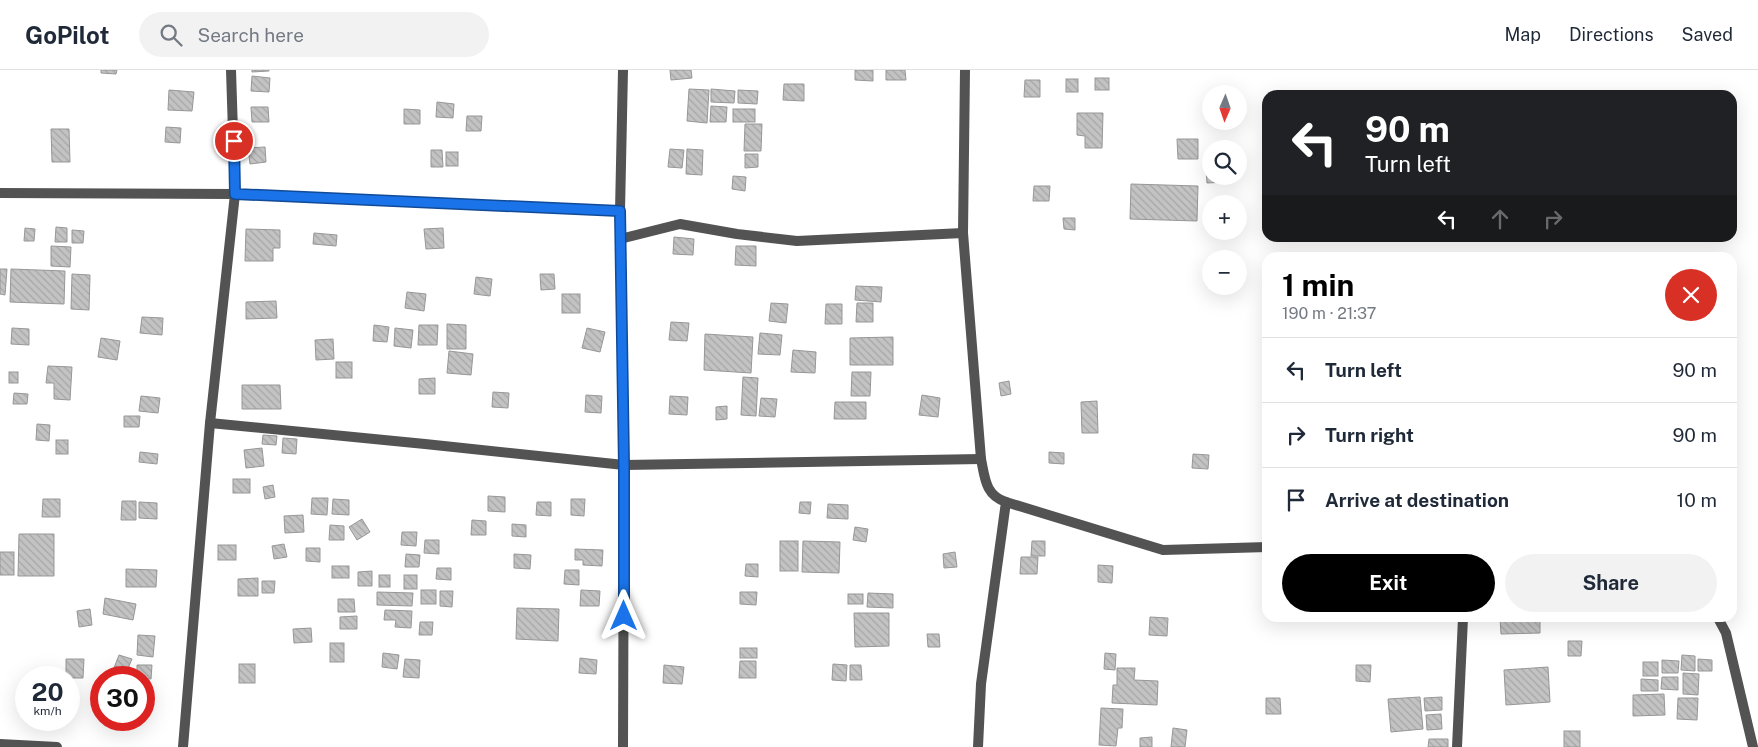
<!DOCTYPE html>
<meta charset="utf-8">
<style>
:root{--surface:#fff;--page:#f2f2f3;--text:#1f2937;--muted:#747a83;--line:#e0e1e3;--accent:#000}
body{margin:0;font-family:"Public Sans",sans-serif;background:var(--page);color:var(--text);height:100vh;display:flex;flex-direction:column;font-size:19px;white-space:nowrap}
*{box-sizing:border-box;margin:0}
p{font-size:16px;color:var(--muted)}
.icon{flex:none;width:28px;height:28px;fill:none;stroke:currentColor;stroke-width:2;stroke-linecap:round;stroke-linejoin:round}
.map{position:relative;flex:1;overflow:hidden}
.panel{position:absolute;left:1262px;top:182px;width:475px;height:370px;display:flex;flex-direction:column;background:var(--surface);border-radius:15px;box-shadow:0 5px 20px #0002}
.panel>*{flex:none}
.banner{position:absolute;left:1262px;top:20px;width:475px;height:152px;border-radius:15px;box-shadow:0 5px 20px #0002;background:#202124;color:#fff;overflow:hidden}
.needle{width:32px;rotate:182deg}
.controls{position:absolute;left:1202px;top:15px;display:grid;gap:10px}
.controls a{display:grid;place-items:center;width:45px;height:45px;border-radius:50%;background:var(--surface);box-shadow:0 5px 20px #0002;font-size:25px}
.speed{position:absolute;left:15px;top:596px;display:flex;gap:10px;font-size:25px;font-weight:700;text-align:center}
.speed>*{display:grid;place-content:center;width:65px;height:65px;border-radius:50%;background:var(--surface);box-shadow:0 5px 20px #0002;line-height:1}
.speed small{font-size:12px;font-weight:400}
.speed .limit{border:8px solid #d22;background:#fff;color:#111}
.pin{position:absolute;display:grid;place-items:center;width:42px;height:42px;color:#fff;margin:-21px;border:2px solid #fff;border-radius:50%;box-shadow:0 1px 5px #0007}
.me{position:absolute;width:55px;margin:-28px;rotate:0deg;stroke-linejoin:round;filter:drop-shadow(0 0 4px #0008)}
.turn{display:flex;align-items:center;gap:18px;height:105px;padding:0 20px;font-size:22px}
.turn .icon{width:65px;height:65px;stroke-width:2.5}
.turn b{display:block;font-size:35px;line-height:42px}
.lanes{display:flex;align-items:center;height:48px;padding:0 20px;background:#0003;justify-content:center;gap:25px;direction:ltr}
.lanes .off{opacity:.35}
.round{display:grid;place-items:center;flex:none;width:52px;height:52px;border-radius:26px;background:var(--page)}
.headline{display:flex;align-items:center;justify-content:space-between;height:85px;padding:0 20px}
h1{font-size:30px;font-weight:700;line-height:38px;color:var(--accent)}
.cta{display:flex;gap:10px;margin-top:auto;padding:10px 20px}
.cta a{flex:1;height:58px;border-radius:30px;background:var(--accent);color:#fff;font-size:20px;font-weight:700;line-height:58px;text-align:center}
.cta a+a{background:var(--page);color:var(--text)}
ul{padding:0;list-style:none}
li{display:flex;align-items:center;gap:15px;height:65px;padding:0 20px;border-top:1px solid var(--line)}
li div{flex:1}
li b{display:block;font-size:19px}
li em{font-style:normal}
header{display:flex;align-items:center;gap:30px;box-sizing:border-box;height:70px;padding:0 25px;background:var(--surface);border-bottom:1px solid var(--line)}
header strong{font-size:24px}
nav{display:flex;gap:28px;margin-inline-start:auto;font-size:18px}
.search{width:350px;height:45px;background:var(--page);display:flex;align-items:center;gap:12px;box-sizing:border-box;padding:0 18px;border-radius:28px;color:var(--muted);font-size:19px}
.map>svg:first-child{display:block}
.building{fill:url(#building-back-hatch);stroke:#979797}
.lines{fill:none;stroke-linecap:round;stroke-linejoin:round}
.street{stroke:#535353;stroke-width:10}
.route-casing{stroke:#114b97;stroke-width:12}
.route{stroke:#1a73e8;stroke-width:9}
</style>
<header>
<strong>GoPilot</strong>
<div class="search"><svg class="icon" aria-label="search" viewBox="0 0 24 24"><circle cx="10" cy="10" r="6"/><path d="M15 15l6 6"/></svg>Search here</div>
<nav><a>Map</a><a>Directions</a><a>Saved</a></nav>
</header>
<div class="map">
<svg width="1758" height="677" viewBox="0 0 1758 677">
<defs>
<pattern id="building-back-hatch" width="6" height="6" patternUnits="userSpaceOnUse" patternTransform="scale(1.25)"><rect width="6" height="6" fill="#c3c3c3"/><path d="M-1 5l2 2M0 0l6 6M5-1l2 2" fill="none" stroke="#a6a6a6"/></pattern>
</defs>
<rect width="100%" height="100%" fill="#fff"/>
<g class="building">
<path d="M101,0H117L116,4L101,3Z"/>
<path d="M252,0H269V1L252,2Z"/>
<path d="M670,0H691L692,8L671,10Z"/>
<path d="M855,0H873V11L855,10Z"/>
<path d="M886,0H905L906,10H886Z"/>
<path d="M252,6L270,8L269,22L251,21Z"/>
<rect x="1095" y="8" width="14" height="12"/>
<rect x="1066" y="9" width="12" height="13"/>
<path d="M1025,10H1040V27H1024Z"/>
<path d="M784,14H804V31L783,30Z"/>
<path d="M689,19L709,20L707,53L687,51Z"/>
<path d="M711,19L735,21L734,33L711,32Z"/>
<path d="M169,20L194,22L192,41L168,40Z"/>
<path d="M738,20L758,21L757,34L738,33Z"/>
<path d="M437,32L454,34L453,48L436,47Z"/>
<path d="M711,36L727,37L726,52H710Z"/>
<path d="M251,37H268L269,52H252Z"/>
<path d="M404,39L420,40V54H404Z"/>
<rect x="733" y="39" width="22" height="13"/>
<path d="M1077,43H1103L1102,78H1085V66L1077,65Z"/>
<path d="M467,46H482L481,61H466Z"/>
<path d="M745,54H762L761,81H744Z"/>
<path d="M166,57L181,58L180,73L165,72Z"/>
<path d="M51,59H69L70,92H52Z"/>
<path d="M1177,69H1198V89H1178Z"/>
<path d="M265,77L266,92L250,94L248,78Z"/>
<path d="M670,79L684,80L682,98L668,97Z"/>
<path d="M687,79L703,80L702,105L686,104Z"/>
<path d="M431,80H442L443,97H431Z"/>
<rect x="446" y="82" width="12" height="14"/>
<path d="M745,84H758V97L745,98Z"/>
<path d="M1206,99H1211V106H1226V112L1207,113Z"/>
<path d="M733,106L746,107L745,121L732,119Z"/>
<path d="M1131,114L1198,116L1197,151L1130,149Z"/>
<path d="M1034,116H1050L1049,131H1033Z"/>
<path d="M1063,148H1075V160L1064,159Z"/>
<path d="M56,157L67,158V172H55Z"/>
<path d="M25,158L35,159L34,171H24Z"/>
<path d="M443,158L444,178L426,179L424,159Z"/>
<path d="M246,159L280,160V178H273V191H245Z"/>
<path d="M72,160L84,161L83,173H72Z"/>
<path d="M314,163L337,165L336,176L313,174Z"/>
<path d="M674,167L694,169L693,185L673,184Z"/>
<path d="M51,176L71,177L70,197L51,196Z"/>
<path d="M736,176H756V196L735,195Z"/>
<path d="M0,199H7L5,225L0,224Z"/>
<path d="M11,199L65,201L64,234L10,232Z"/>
<path d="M72,204L90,205L89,240L71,239Z"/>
<path d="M540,204H554L555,219L541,220Z"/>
<path d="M476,207L492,209L490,226L474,224Z"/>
<path d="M856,216L882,217L881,232L855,230Z"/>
<path d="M407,222L426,224L424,241L405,238Z"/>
<rect x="562" y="224" width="18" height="19"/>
<path d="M276,231L277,248L246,249V232Z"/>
<path d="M771,233L788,234L786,253L769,251Z"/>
<path d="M857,233H873V252H856Z"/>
<path d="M826,234H842V254H825Z"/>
<path d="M142,247L163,248L162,265L140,263Z"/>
<path d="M671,252L689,253L687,271L669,270Z"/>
<path d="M447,254L466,255V279H447Z"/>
<path d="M374,255L389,257L387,272L373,271Z"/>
<path d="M419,255H438L437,275H418Z"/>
<path d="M12,258L29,259V275L11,274Z"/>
<path d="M395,258L413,260L411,278L394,276Z"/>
<path d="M587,258L605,262L600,282L582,278Z"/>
<path d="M760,263L782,265L780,285L758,284Z"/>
<path d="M705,264L753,267L751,303L704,300Z"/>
<path d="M893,267V295H850V268Z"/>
<path d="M101,268L120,271L117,290L98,287Z"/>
<path d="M333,269L334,289L316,290L315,270Z"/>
<path d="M793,280L816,282L815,303L791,302Z"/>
<path d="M449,281L473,284L471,305L447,303Z"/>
<rect x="336" y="292" width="16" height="16"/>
<path d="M48,296L72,297L70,330L54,329V313H46Z"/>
<rect x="9" y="302" width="9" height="11"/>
<path d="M852,302H871L870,326H851Z"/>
<path d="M743,307L758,308L756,346L741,345Z"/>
<path d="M435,308V324H419V309Z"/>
<path d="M1009,311L1011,324L1001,326L999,313Z"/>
<path d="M242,315H280L281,339H242Z"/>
<path d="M493,322L509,323L508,338L492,337Z"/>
<path d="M14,323L28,324L27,334H13Z"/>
<path d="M586,325L602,326L601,343L585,342Z"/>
<path d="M922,325L940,328L938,347L919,345Z"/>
<path d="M141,326L160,328L158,343L139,341Z"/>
<path d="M670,326L688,327L687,345L669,344Z"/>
<path d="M761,328L777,329L775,347L759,346Z"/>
<path d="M1097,331L1098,363H1082L1081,332Z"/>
<path d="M835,332H866V349H834Z"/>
<path d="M727,336V349L716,350V337Z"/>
<path d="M124,346H140L139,357H124Z"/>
<path d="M37,354L50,355L49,371L36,370Z"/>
<path d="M263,365L277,366L276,375L262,374Z"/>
<path d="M283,368L297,369L296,384L282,383Z"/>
<rect x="56" y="370" width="12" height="14"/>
<path d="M262,378L264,396L246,398L244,380Z"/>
<path d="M140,382L158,384L157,394L139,392Z"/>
<path d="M1049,382L1064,383V394L1049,393Z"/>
<path d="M1193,384L1209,385L1208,399L1192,398Z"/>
<rect x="233" y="409" width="17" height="14"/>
<path d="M273,415L275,427L265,429L263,417Z"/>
<path d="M488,426L505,427V442L488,441Z"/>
<path d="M312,428H328L327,445L311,444Z"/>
<path d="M43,429H60V447H42Z"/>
<path d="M333,429L349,430V445L332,444Z"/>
<path d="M571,429H585L584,446L571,445Z"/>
<path d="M122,431H136V450H121Z"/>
<path d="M139,432L157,433V449L139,448Z"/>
<path d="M537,432H551V446L536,445Z"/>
<path d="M800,432H811L810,444L799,443Z"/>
<path d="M828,434L848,435V449L827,448Z"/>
<path d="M303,445L304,462L285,463L284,446Z"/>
<path d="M362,449L370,462L357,470L349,457Z"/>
<path d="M472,450L486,451V465H471Z"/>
<path d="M512,454L526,455V467L512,466Z"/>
<path d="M330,455L344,456V470H329Z"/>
<path d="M855,457L868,459L866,472L853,470Z"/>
<path d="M402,462H417L416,476L401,475Z"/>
<path d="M19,464H54V506H18Z"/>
<path d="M425,470H439V484L424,483Z"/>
<rect x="780" y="471" width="18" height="30"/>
<path d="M803,471L840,472L839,503L802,502Z"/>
<path d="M1032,471H1045V486H1031Z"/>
<path d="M284,474L287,487L274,489L272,476Z"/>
<rect x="218" y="475" width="18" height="15"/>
<path d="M306,478H320V492L306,491Z"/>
<path d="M575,479L603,480L602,496L583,495V490H575Z"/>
<rect x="0" y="482" width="14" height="23"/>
<path d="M955,482L957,497L944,498L943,484Z"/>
<path d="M406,484L420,485L419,497H405Z"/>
<path d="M514,484L531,485L530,499L514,498Z"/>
<path d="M1021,487H1038L1037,504H1020Z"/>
<path d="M746,494H758V507L745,506Z"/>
<path d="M1098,495L1113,496L1112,513L1098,512Z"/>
<rect x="332" y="496" width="17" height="12"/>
<path d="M437,498H451V510L436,509Z"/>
<path d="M126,499L157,500L156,517H126Z"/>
<path d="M565,500H579V515L564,514Z"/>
<path d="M372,501V516H358V502Z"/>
<rect x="379" y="505" width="11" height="12"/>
<rect x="404" y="505" width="13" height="14"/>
<path d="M258,508V526H238V509Z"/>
<path d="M262,511H275L274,523H262Z"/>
<rect x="421" y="520" width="15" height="14"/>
<path d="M581,520L600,521L599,536H580Z"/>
<path d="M440,521H453L452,537L440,536Z"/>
<path d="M377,522L413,523L412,536L377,535Z"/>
<path d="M740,522H757L756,535L740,534Z"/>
<path d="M868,523L893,524V538L867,537Z"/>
<rect x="848" y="524" width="15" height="10"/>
<path d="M105,528L136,534L133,550L103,544Z"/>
<path d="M338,529H354L355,542H338Z"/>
<path d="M517,538L559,539L558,571L516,569Z"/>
<path d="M90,539L92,555L79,557L77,541Z"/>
<path d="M385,540L412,541L411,558L395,557L396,550H384Z"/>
<path d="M854,543H889V576L855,577Z"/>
<path d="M357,546V559H340V547Z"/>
<path d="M1150,547L1168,548L1167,566L1149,565Z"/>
<path d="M1500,548H1540V563L1501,564Z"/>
<path d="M420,552H433L432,565H419Z"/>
<path d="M311,558L312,572L294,573L293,559Z"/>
<path d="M927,564H939L940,577H928Z"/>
<path d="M138,565L155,566L153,587L137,585Z"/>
<path d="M1568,571H1582L1581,586H1568Z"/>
<rect x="330" y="573" width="14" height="19"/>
<rect x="740" y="578" width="17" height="10"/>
<path d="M383,583L399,585L397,599L382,597Z"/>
<path d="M1105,583L1116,584L1115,600L1104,599Z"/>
<path d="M119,585L132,589L126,603L114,598Z"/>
<path d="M1682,585L1695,586V601L1681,600Z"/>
<path d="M580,588L597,590L596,604L579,603Z"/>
<path d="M66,589H84L83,608H66Z"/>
<path d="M405,589L420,590L419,608L403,607Z"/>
<path d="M1698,589L1712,590V601H1698Z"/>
<path d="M1662,590L1679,591L1678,603H1662Z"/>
<path d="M740,591H756V608H739Z"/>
<rect x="1643" y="592" width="15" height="14"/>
<rect x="239" y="594" width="16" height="19"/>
<path d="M833,594L847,595L846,611L832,610Z"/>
<path d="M137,595H152L151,609L137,608Z"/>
<path d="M664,595L684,597L682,614L663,613Z"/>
<path d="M850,595H861L862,610H850Z"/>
<path d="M1356,595H1371L1370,612L1356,611Z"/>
<path d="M1548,597L1550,632L1506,635L1504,600Z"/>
<path d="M1117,598H1135L1134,610L1158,611L1157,635L1112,633L1113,615H1117Z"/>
<path d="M1683,603L1699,604L1698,625L1683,624Z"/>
<path d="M1662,607H1678V620L1661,619Z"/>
<path d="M1641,609L1658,610V621H1641Z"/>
<path d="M1664,624L1665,645L1633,646V625Z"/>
<path d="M1420,627L1423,659L1391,662L1388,629Z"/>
<path d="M1442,627V640L1425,641L1424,628Z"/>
<path d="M1266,628H1280L1281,644H1266Z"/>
<path d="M1678,628H1698L1697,650L1677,649Z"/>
<path d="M1101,638L1123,639L1122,658H1118L1116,676L1099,675Z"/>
<path d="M1441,644L1442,659L1427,660L1426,645Z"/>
<path d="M1173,658L1187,660L1185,677H1171Z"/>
<rect x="1564" y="661" width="16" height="16"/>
<path d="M1152,667V677H1140V668Z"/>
<path d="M1429,669H1448V677H1428Z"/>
</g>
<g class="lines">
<g class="street">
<path d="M623,0L620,141L624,395L623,677"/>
<path d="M965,0L963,163L981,389C985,408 985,425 1006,432L981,614L978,677"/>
<path d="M0,123L235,124L620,141"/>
<path d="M620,169L680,154L737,164L797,171L963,163"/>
<path d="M210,353L425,374L624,395L981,389"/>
<path d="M1006,432L1163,480L1268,477"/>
<path d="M1718,548L1726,563L1753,677"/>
<path d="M0,674L57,677"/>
<path d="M183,677L210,353L235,124L231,0"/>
<path d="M1457,677L1463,548"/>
</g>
</g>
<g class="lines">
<defs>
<path id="route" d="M234,71L235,124L620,141L624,396V546"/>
</defs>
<use href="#route" class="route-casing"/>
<use href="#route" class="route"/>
</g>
</svg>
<div class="controls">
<a><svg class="needle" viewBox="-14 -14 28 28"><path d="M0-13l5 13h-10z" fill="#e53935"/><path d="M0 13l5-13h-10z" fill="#747a83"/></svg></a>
<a><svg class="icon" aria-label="search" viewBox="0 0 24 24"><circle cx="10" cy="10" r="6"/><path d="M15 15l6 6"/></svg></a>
<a>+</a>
<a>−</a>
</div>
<div class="speed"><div>20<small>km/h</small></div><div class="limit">30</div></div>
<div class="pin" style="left:234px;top:71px;background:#d93025"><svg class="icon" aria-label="arrive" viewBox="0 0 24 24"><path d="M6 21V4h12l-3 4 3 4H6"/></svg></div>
<svg class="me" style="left:624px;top:546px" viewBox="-20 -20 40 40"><path d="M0-17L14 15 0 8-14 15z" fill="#1a73e8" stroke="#fff" stroke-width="4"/></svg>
<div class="banner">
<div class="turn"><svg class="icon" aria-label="left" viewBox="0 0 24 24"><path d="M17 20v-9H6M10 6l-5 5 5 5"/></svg><div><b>90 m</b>Turn left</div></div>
<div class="lanes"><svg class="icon" aria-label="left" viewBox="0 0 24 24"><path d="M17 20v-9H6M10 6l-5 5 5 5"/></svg><svg class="icon off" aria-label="ahead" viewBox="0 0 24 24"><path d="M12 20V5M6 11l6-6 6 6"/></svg><svg class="icon off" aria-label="right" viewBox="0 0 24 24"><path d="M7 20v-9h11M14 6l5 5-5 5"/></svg></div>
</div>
<section class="panel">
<div class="headline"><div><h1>1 min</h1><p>190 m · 21:37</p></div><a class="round" style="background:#d93025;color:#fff"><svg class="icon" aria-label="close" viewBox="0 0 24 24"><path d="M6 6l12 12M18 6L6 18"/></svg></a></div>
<ul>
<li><svg class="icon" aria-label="left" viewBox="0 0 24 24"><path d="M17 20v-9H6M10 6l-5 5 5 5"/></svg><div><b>Turn left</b></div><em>90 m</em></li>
<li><svg class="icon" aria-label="right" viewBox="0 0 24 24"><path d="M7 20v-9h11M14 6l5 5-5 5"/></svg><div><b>Turn right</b></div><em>90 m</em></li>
<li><svg class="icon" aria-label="arrive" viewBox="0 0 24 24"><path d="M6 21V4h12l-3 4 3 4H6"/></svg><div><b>Arrive at destination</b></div><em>10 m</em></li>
</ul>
<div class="cta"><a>Exit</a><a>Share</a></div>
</section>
</div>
